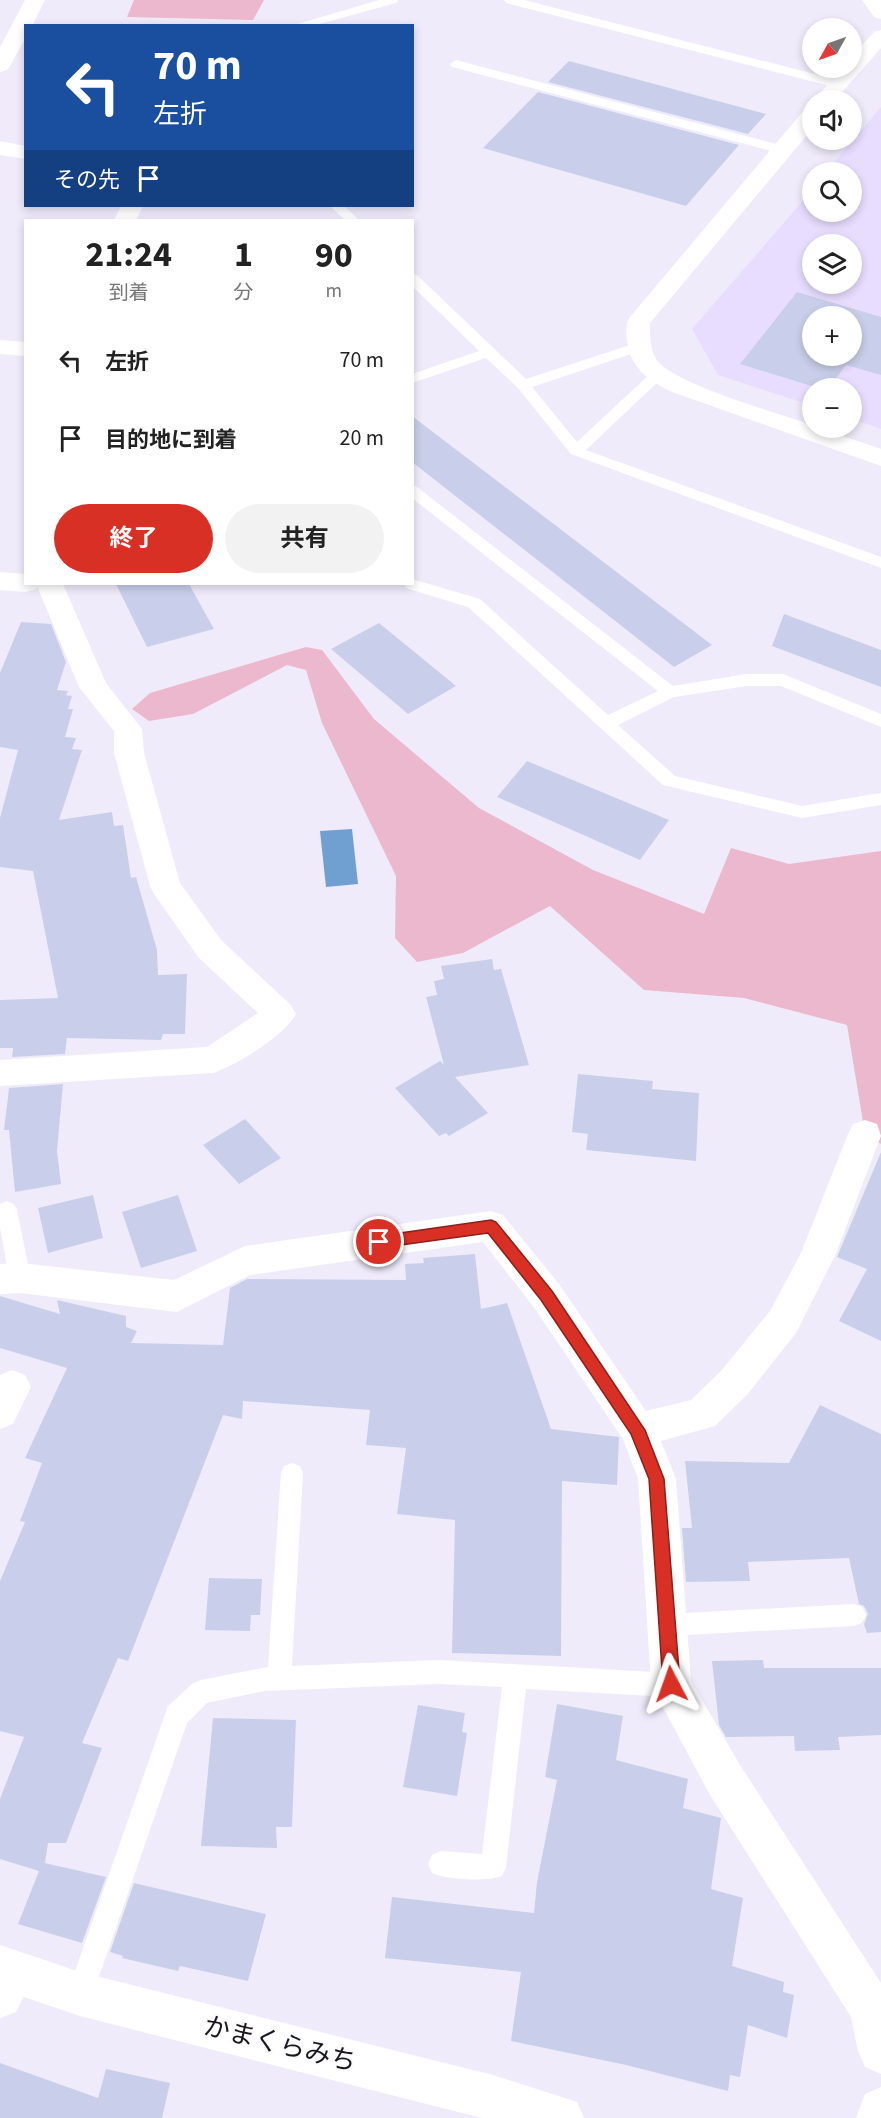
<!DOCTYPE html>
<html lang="ja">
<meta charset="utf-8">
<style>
:root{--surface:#fff;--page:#f2f2f2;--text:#222;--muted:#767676;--accent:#d93025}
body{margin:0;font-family:"Source Sans 3","Noto Sans JP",sans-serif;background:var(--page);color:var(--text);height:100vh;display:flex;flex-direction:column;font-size:22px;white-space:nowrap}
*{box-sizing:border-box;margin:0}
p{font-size:20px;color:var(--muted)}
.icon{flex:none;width:33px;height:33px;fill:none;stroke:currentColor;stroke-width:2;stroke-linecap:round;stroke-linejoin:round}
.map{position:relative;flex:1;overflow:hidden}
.panel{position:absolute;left:24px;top:219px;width:390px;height:366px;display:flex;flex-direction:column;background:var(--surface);border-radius:0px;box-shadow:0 3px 9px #0003}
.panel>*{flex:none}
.hud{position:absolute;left:24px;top:24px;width:390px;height:183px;border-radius:0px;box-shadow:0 3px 9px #0003;background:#1a4fa0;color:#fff;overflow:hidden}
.needle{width:39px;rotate:230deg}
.fabs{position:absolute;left:802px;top:18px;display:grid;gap:12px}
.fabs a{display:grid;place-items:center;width:60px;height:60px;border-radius:50%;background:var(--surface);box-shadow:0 3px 9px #0003;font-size:30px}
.pin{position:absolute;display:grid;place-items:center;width:51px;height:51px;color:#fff;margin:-26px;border:3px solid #fff;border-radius:50%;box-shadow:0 2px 6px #0007}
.me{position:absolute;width:66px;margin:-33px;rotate:356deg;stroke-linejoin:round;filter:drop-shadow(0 0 4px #0008)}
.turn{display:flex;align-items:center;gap:21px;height:126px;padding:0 30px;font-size:27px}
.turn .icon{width:78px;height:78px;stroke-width:2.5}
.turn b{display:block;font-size:42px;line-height:51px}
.then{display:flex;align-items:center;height:57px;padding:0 30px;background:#0003;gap:12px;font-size:22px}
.eta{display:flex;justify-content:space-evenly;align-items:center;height:102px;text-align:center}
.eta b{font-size:36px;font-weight:700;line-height:42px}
.primary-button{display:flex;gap:12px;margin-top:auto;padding:12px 30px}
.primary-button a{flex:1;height:69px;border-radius:36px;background:var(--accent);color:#fff;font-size:24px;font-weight:700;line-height:69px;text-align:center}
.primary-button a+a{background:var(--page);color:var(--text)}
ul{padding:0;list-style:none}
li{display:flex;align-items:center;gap:18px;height:78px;padding:0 30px}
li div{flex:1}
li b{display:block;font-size:22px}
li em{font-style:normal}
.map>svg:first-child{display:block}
.built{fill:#e9ddff;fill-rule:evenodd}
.green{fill:#ebb8ce}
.water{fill:#709fd1}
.building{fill:#c9cfea;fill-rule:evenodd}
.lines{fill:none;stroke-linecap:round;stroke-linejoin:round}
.service{fill:#fff;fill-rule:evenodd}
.minor{fill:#fff;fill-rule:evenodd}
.secondary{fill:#fff;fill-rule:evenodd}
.route{fill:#d93025;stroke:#8d1f18;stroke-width:1.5}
.labels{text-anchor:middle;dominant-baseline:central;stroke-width:4.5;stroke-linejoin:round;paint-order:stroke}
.near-street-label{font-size:26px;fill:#1a1620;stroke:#fbfbfb}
</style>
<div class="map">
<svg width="881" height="2118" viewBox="0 0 881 2118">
<rect width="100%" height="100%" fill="#f0ebfb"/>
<path class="built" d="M881,107V429L852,419V388H813V406L718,375L692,329L813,189V212H852V172H826ZM813,244H852V284H813ZM813,316H852V356H813Z"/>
<g class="green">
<path d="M134,0H264L253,20L127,17Z"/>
<path d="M306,647L322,650L374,719L479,808L593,870L704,914L731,848L789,864L881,851V1144L865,1134L847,1025L744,998L644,990L550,906L463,953L417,962L395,938L396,876L322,723L306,670L287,665L193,714L149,721L132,709L150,693Z"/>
</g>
<path class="water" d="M352,829L358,884L326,887L320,831Z"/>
<g class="building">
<path d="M569,61L766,114L748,134L548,82Z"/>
<path d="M538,92L739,145L686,206L483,148Z"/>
<path d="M797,292L881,317V375L846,365L829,388H818L740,364ZM813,316H852V356H813Z"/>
<path d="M412,416L559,528L712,645L674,667L412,462Z"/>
<path d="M116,584H189L214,629L147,647Z"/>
<path d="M784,614L881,650V687L772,646Z"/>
<path d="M21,622L51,624L66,662L57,690L68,691L66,695L72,696L68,709H73L65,737L76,738L72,749L82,750L59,820L112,812L114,826L123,825L131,878L136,877L157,950L158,975L187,974L185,1034H163L161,1040L67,1038L65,1054L12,1057L13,1048H0V1000L58,998L33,871L0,867V818L18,750L0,747V673Z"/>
<path d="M379,623L456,686L408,714L331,649Z"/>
<path d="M527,761L669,820L640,860L497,797Z"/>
<path d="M492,959L494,970L501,969L529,1065L455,1077L488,1113L449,1136L446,1133L439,1136L395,1088L440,1061L444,1065L426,997L437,995L434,981L444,979L441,966Z"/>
<path d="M578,1074L653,1081L652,1089L699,1093L696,1161L586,1150L588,1134L572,1132Z"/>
<path d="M63,1084L57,1151L61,1184L15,1192L9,1130H4L9,1088Z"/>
<path d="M245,1119L281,1158L239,1184L203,1145Z"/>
<path d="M881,1152V1341L839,1321L867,1269L837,1257Z"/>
<path d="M93,1195L103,1238L48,1253L38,1208Z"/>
<path d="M178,1195L197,1251L141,1268L122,1212Z"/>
<path d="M475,1254L481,1309L507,1303L551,1429L619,1437L617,1485L562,1481L561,1656L452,1653L455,1520L397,1514L406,1448L366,1445L370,1410L243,1401L242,1419L223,1415L128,1661L118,1658L82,1743L102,1748L66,1843H48L45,1863L106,1877L82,1943L18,1924L39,1871L0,1859V1799L24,1737L0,1731V1581L25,1522L20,1521L42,1463L25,1458L67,1368L0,1348V1296L60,1314L57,1300L126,1316V1327L137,1331L131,1343L223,1345L230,1288L247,1279L406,1280L405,1264L424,1263L423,1258Z"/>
<path d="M820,1405L881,1434V1632L867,1633L864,1624L868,1614L864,1606L859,1604L849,1558L748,1562L750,1581L686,1582L682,1528H692L685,1461L789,1463Z"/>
<path d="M209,1578L262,1579L260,1615H251L250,1631L205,1630Z"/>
<path d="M763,1660L764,1668H881V1735L838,1737L840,1750L795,1751L794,1736L726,1737L719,1725L712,1661Z"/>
<path d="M557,1704L623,1716L616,1760L688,1779L683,1808L721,1818L711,1889L743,1898L732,1966L784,1982L783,1992L794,1995L787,2038L748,2025L740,2077L730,2075L728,2091L626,2065L511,2041L521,1972L385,1958L392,1897L534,1913L537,1882L557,1780L545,1777Z"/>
<path d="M418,1705L465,1713L462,1732L467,1733L457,1796L403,1787Z"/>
<path d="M213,1718L296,1720L292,1827H276L277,1848L201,1846Z"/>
<path d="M134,1883L266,1914L248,1981L180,1966L178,1971L122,1958L123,1956L110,1952Z"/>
<path d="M0,2063L98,2098L106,2069L170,2083L162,2118H0Z"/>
</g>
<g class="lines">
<g class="service">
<path d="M379,0H398L396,3L312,26H291Z"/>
<path d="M504,0H524L842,81L844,84L838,88L506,3Z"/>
<path d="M456,60L788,147L789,150L783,154L452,67L450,64Z"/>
<path d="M330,206H344L359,220H345Z"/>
<path d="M412,274L417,275L526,379L633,344H643L645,347L643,350L532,387L577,442L652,372H662L664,375L662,378L586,450L881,557V568L571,454L518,388L486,358L412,383V374L479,351L412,286Z"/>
<path d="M412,485L417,487L673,686L747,674H783L881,714V727L781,686H747L674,697L618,725L675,776L802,806L881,793V805L802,818L663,785L468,607L406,588L404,584H412V579L480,599L608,715L658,691L412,498Z"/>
<path d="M7,1201L14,1204L17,1210L31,1278L27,1284L20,1287L13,1284L9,1278L0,1228V1204Z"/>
<path d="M292,1463L300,1466L303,1473L292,1666L440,1660L671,1673L680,1677L683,1685L680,1693L671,1697L526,1689L506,1867L502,1876C486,1882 448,1880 432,1873L428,1864L432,1855L441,1851L482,1854L502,1687L440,1684L265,1691L207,1703L187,1723L93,1994L89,2003L80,2007L71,2003L67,1994L168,1706L192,1684L201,1680L268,1667L281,1473L284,1466Z"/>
<path d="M854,1604L862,1607L866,1615L862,1623L854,1626L667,1636L659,1633L655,1625L659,1617L667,1614Z"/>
</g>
<g class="minor">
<path d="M25,0H45L32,26H26V37L10,66L7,70L0,72V47Z"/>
<path d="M862,0H881V19L874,17Z"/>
<path d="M881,30V48L835,100H814L842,68H852V56L874,32Z"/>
<path d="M813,108V128L650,323C650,334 650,349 656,359C672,384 781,414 813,425V428H819L881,449V466L672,392C649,381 630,368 627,340C626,332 625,324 630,317L805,109Z"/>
<path d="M0,141L26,146V159L0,155Z"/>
<path d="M121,206H143L136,220H114Z"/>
<path d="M0,340L26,342V356L0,354Z"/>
<path d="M0,572L26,574V584H63L106,683L142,729L144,753L180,883L221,940L291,1005L296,1014C284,1036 237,1065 213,1073L0,1086V1060L207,1047L258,1013L199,958L154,894L150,886L114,753V731L79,687L37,586L36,589L26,592L0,590Z"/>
<path d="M865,1120L877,1124L881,1136L835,1256L796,1333L747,1395L715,1426L661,1441L676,1479L691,1681L740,1765L881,1983V2074L865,2067L858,2051L851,2017L710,1795L651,1685L638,1479L623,1439L533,1306L483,1242L250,1275L177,1312L20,1293L0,1294V1264L20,1263L174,1280L245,1246L491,1211L503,1215L559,1284L646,1411L691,1400L721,1371L770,1311L801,1253L848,1134L853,1124Z"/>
<path d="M12,1370L25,1375L31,1387L13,1424L0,1429V1375Z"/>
<path d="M14,1951L30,1957L36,1973L16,2012L0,2018V1957Z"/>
<path d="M881,2087V2118H856L865,2094Z"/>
</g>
<path class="secondary" d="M0,1945L80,1972L493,2075L577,2102L584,2118H482L80,2016L0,1989Z"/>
</g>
<path class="route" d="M491,1220L496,1222L552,1291L645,1430L664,1479L680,1684L677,1690L671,1693L665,1690L663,1684L649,1479L631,1434L541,1300L488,1233L379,1248L374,1247L372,1242L374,1238L379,1236Z"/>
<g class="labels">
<g class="near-street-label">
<text transform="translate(280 2044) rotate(14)">かまくらみち</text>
</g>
</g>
</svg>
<div class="fabs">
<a><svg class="needle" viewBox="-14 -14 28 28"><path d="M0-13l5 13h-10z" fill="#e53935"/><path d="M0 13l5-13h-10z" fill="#767676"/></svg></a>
<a><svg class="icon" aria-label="sound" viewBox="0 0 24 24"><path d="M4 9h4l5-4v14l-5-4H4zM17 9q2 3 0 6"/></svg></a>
<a><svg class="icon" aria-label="search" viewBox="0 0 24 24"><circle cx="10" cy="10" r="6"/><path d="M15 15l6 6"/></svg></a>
<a><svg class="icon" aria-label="layers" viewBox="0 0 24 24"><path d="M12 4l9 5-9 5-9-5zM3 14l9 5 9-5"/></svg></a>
<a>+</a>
<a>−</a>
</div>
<div class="pin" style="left:379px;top:1242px;background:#d93025"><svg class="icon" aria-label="arrive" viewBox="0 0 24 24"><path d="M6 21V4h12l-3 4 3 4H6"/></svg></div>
<svg class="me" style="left:671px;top:1684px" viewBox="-20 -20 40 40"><path d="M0-17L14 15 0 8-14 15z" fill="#d93025" stroke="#fff" stroke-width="4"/></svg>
<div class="hud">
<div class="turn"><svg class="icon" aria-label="left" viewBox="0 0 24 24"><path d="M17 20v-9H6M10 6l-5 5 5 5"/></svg><div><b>70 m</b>左折</div></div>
<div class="then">その先<svg class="icon" aria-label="arrive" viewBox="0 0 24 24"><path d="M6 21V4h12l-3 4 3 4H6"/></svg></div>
</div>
<section class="panel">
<div class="eta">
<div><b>21:24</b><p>到着</p></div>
<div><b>1</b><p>分</p></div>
<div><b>90</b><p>m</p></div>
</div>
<ul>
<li><svg class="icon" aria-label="left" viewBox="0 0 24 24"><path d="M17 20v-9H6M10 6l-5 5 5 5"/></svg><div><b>左折</b></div><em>70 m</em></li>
<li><svg class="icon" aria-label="arrive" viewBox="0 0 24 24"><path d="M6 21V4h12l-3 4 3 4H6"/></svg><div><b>目的地に到着</b></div><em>20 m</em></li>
</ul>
<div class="primary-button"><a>終了</a><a>共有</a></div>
</section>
</div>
